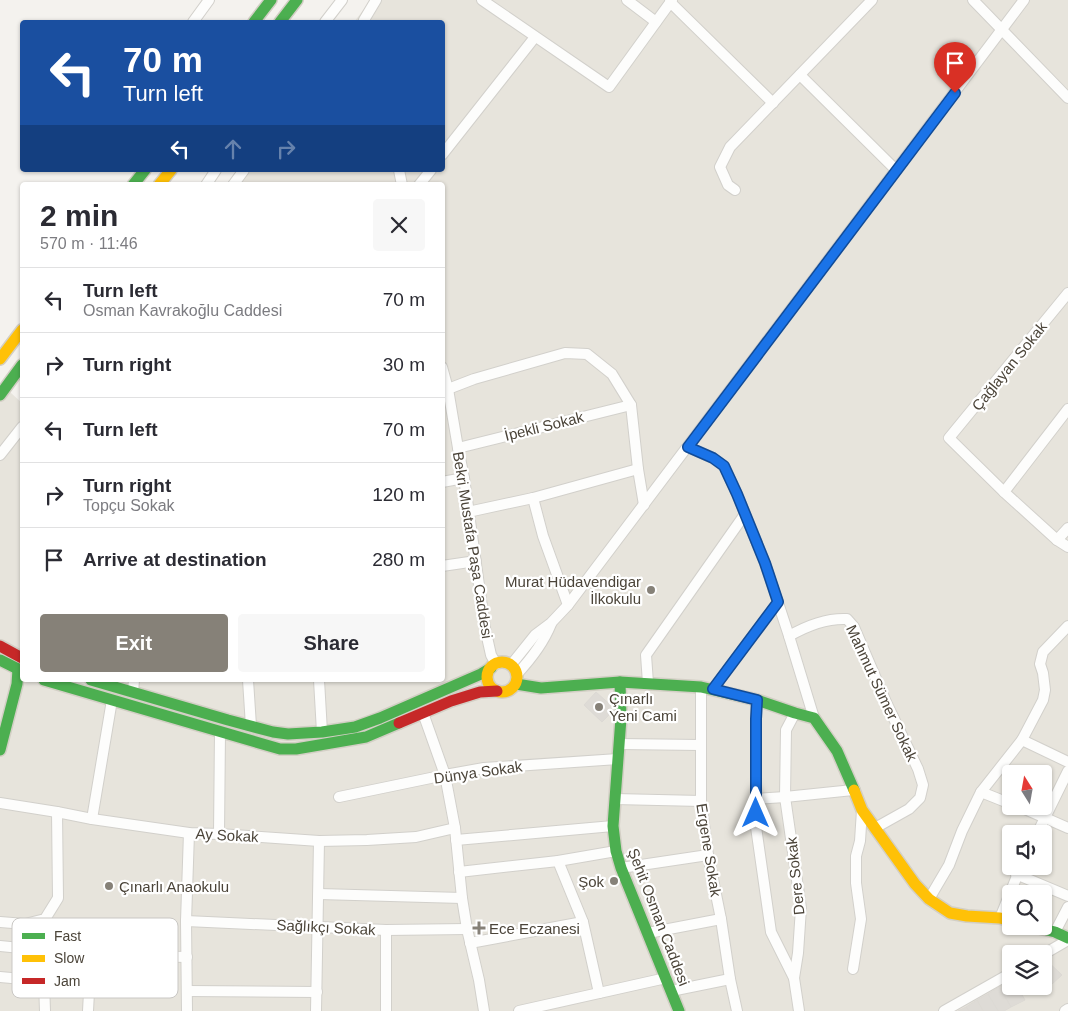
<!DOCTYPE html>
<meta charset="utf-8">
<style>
:root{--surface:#fff;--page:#f7f7f7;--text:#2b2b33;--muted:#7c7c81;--line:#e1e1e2;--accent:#868178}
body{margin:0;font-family:Arial,sans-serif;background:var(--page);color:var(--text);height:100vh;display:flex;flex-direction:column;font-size:19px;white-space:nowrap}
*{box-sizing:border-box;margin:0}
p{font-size:16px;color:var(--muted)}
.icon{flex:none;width:28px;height:28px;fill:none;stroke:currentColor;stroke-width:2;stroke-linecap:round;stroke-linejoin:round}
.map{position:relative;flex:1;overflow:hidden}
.panel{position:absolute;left:20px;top:182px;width:425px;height:500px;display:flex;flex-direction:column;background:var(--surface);border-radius:5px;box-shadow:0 1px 4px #0004}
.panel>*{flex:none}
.guide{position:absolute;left:20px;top:20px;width:425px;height:152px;border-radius:5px;box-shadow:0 1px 4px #0004;background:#1a4fa0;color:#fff;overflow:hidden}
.needle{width:32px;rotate:349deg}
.controls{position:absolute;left:1002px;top:765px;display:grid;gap:10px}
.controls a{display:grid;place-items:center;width:50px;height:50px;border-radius:5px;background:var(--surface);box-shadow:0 1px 4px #0004;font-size:25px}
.pin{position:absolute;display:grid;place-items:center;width:42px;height:42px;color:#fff;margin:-51px -21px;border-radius:50% 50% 50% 0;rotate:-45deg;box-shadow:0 0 5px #0007}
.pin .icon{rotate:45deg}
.me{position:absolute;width:55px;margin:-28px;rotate:0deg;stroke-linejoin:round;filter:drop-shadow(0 0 4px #0008)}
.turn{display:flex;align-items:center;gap:18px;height:105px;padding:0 20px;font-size:22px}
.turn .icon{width:65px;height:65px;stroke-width:2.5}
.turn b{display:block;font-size:35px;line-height:42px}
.lanes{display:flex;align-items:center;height:48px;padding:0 20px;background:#0003;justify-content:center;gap:25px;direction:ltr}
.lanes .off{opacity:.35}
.round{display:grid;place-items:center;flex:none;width:52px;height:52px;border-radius:5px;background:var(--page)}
.headline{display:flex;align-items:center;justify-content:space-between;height:85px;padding:0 20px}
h1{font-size:30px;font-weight:800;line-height:38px}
.button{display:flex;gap:10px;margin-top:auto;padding:10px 20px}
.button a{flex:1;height:58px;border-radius:5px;background:var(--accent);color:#fff;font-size:20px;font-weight:800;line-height:58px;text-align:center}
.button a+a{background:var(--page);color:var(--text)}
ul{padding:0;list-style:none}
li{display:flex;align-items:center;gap:15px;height:65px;padding:0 20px;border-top:1px solid var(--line)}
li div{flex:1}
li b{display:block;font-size:19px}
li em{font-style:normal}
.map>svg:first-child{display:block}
.residential{fill:#e7e4dc;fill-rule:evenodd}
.building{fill:#dedbd6;stroke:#dcd9d4}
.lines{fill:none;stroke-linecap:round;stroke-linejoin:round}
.street-casing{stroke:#d2d0cb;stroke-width:12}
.fast-casing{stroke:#d3cfc5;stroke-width:14}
.slow-casing{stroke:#d3cfc5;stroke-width:14}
.jam-casing{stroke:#d3cfc5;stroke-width:14}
.street{stroke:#fdfdfc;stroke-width:10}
.fast{stroke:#4caf50;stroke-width:11}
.slow{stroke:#ffc107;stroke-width:11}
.jam{stroke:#c62828;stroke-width:11}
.route-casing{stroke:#114b97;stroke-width:12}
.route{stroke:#1a73e8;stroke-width:9}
.poi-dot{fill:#868178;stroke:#fff;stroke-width:2}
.labels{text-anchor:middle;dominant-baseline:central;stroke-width:4.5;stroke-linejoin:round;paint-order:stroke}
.street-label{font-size:15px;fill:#4b4439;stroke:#fff}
.poi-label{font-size:15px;fill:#4b4439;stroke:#fff;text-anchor:start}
.key{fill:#fff;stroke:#c9c7c4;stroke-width:1}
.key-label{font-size:14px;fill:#4b4439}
</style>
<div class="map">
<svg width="1068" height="1011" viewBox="0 0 1068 1011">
<rect width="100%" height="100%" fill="#f4f2ee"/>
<path class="residential" d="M371,0H1068V1011H0V383L22,403V680H442V185H228L240,170H442V22H354ZM1011,774H1044V806H1011ZM1011,834H1044V866H1011ZM1011,894H1044V926H1011ZM1011,954H1044V986H1011Z"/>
<g class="building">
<path d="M596,692L615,709L602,722L584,705Z"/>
<path d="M1045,959L1062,975L1052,984L1044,976V960Z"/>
<path d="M1044,976L1050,983L1041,991L1036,986H1044Z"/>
<path d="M1011,981V986H1017L1025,1000L1011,1007L999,987Z"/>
<path d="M999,987L1011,1007L1004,1011H998L988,994Z"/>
<path d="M988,994L998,1011H983L977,1000Z"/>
<path d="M977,1000L983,1011H969L966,1007Z"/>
<path d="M966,1007L969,1011H958Z"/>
</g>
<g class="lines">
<defs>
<g id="street">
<path d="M482,0L609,87L672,0"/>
<path d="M627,0L656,22"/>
<path d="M973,0L1068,98"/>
<path d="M670,2L773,103"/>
<path d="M193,22L209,0"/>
<path d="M325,22L342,0"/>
<path d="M365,22L364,20L376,0"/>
<path d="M800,75L896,170"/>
<path d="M442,155L535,37"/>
<path d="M399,170L402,185"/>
<path d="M206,185L216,170"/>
<path d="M233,185L244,170"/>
<path d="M419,185L431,170"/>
<path d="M735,190L728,185L720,167L730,147L872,0"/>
<path d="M1068,293L949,438L1004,492L1057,540L1068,547"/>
<path d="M442,367L448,389L458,448L464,478L485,628L491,655L496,664"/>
<path d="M442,390L448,389L474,379L565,353L587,354L612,374L631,405L638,469L644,505"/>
<path d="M688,447L713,458L724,466L737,494L765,563L789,636"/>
<path d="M458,448L631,405"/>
<path d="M0,455L22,427"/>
<path d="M442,482L464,478"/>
<path d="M1004,492L1068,409"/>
<path d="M533,498L543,536L568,605"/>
<path d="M468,512L533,498L638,469"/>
<path d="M1057,540L1068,528"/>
<path d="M442,566L476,561"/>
<path d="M511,665L535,635L551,623L568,605L1024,0"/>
<path d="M517,674C531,659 543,644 551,624"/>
<path d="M248,680L251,726"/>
<path d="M319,680L322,732"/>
<path d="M648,683L646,655L745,514"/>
<path d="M701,687V801L708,855L721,919L730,979L737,1011"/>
<path d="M713,689L778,602"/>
<path d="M133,692L134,680"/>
<path d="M757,700L756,719V827L771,932L794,978"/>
<path d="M423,713L445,775L455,828L462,898L467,929L479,980L484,1011"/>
<path d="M795,713L786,730L785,797L801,908L798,953L794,978L799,1011"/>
<path d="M814,718L789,636C808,625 826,618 847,619L854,627L886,702L918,769L923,785L920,798L909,809L875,828"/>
<path d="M1022,740L1068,762"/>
<path d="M619,744L700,745"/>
<path d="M981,792L1011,804"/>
<path d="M339,797L445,775L484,768L618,759"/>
<path d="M615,799L701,801"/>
<path d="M756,799L785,797L853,790"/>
<path d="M0,803L57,812L92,819L189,833L219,834L319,841L367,840L416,837L455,828"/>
<path d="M1018,806L1068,828"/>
<path d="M92,819L112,700"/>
<path d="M219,834L220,732"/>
<path d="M1037,834L1068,771"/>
<path d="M456,840L613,826"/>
<path d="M558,861L583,922L599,993"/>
<path d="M621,868L708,855"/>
<path d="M459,872L558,861L616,851"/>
<path d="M1016,874L1068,896"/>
<path d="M319,894L462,898"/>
<path d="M929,899L949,865L962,831L981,792L1022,740L1043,700L1045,690L1043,673L1040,664L1043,652L1068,626"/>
<path d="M1000,918L1021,866"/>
<path d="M186,921L386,930L467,929"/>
<path d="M0,922L25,924L45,919L58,898L57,812"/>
<path d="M386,930V1011"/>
<path d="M1055,932L1068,907"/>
<path d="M648,933L721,919"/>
<path d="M470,943L583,922"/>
<path d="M0,946L91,955L187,957"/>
<path d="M1044,954L1068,940"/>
<path d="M853,969L861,919L856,883V856L860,841L862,810"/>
<path d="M0,977L44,981L89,984"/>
<path d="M44,981L45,1011"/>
<path d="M187,991L317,992"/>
<path d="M671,991L730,979"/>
<path d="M88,1011L91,955"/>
<path d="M187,1011L186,921L189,833"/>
<path d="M316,1011L319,841"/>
<path d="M519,1011L666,978"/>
<path d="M944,1011L1011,973"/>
<path d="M1065,1011L1068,1009"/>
</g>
<g id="fast">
<path d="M254,22L271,0"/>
<path d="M280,22L297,0"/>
<path d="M133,185L145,170"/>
<path d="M0,395L22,365"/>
<path d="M0,660L22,671"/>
<path d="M44,680L280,749H296L366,737L399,723"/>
<path d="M91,680L228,720L273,732L288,734L322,732L355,727L380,718L481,674L491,668"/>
<path d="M620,682L621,718L613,826L616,851L621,868L679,1011"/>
<path d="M516,684L541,688L620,682L701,687L757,700L795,713L814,718L837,751L854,790"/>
<path d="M0,750L17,684L18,669"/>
<path d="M1031,926L1055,932L1068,938"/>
</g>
<g id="slow">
<path d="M159,185L171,170"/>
<path d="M0,359L22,330"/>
<circle cx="502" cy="677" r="15"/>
<path d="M854,790L862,810L915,884L929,899L950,913L967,916L1000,918L1011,921"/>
</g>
<g id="jam">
<path d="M0,646L22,658"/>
<path d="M399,723L451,701L480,692L497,691"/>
</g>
</defs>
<use href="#street" class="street-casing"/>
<use href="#fast" class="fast-casing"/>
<use href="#slow" class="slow-casing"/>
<use href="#jam" class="jam-casing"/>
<use href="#street" class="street"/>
<use href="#fast" class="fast"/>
<use href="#slow" class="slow"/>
<use href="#jam" class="jam"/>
</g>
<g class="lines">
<defs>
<path id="route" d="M756,813V719L757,700L713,689L778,602L765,563L737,494L724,466L713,458L688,447L955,93"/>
</defs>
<use href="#route" class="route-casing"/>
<use href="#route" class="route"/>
</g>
<g class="poi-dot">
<circle cx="651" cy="590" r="5"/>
<circle cx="599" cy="707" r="5"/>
<circle cx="614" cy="881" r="5"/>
<circle cx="109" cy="886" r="5"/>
<path d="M476.5 920.5h5v5h5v5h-5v5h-5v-5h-5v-5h5z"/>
</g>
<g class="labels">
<g class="street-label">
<text transform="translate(1009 366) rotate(-51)">Çağlayan Sokak</text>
<text transform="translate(544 426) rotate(-14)">İpekli Sokak</text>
<text transform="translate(473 545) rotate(81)">Bekri Mustafa Paşa Caddesi</text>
<text transform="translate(882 693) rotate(65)">Mahmut Sümer Sokak</text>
<text transform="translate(478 772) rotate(-8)">Dünya Sokak</text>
<text transform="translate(227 835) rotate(3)">Ay Sokak</text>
<text transform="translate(709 850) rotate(81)">Ergene Sokak</text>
<text transform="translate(795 876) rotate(-96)">Dere Sokak</text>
<text transform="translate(659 917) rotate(69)">Şehit Osman Caddesi</text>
<text transform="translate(326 927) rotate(3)">Sağlıkçı Sokak</text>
</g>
<g class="poi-label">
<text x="641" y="581" text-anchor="end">Murat Hüdavendigar<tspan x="641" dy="17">İlkokulu</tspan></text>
<text x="609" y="698">Çınarlı<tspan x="609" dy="17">Yeni Cami</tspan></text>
<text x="604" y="881" text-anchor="end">Şok</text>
<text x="119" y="886">Çınarlı Anaokulu</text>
<text x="489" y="928">Ece Eczanesi</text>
</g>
</g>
<rect x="12" y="918" width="166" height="80" rx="8" class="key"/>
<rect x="22" y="933" width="23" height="6" fill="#4caf50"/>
<rect x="22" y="955" width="23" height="7" fill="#ffc107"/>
<rect x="22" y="978" width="23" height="6" fill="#c62828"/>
<g class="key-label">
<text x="54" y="941">Fast</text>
<text x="54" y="963">Slow</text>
<text x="54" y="986">Jam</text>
</g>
</svg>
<div class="controls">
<a><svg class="needle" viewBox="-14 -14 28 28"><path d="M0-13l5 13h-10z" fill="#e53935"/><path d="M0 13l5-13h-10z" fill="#7c7c81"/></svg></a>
<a><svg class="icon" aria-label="sound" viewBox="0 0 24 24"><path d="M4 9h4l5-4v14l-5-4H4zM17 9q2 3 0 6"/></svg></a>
<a><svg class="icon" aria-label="search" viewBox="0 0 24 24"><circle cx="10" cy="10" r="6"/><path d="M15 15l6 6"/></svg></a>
<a><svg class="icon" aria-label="layers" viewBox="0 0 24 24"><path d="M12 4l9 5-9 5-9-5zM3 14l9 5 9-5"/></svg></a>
</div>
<div class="pin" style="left:955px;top:93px;background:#d93025"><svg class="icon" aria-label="arrive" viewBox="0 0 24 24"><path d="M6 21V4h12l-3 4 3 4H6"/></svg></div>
<svg class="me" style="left:756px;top:813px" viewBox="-20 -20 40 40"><path d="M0-17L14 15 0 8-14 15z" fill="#1a73e8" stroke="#fff" stroke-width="4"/></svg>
<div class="guide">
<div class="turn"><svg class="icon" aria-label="left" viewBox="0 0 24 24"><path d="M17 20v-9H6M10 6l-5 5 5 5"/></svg><div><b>70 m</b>Turn left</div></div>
<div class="lanes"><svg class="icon" aria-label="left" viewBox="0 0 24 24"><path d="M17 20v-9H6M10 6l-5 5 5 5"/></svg><svg class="icon off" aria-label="ahead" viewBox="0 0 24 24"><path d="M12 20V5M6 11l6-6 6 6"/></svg><svg class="icon off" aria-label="right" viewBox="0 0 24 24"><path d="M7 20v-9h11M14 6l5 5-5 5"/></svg></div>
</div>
<section class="panel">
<div class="headline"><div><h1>2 min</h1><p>570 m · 11:46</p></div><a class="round"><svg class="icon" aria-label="close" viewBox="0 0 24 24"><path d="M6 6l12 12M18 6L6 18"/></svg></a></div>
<ul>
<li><svg class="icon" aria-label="left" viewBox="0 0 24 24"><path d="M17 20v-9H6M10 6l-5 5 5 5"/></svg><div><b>Turn left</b><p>Osman Kavrakoğlu Caddesi</p></div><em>70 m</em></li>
<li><svg class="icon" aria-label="right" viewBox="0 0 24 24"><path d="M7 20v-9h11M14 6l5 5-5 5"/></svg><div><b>Turn right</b></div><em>30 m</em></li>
<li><svg class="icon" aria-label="left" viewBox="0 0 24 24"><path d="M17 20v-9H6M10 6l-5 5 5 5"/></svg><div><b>Turn left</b></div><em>70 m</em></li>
<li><svg class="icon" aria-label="right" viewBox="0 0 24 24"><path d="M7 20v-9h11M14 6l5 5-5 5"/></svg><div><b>Turn right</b><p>Topçu Sokak</p></div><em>120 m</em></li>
<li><svg class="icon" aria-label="arrive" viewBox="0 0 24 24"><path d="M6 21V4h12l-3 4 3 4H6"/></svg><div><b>Arrive at destination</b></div><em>280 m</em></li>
</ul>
<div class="button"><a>Exit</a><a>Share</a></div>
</section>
</div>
